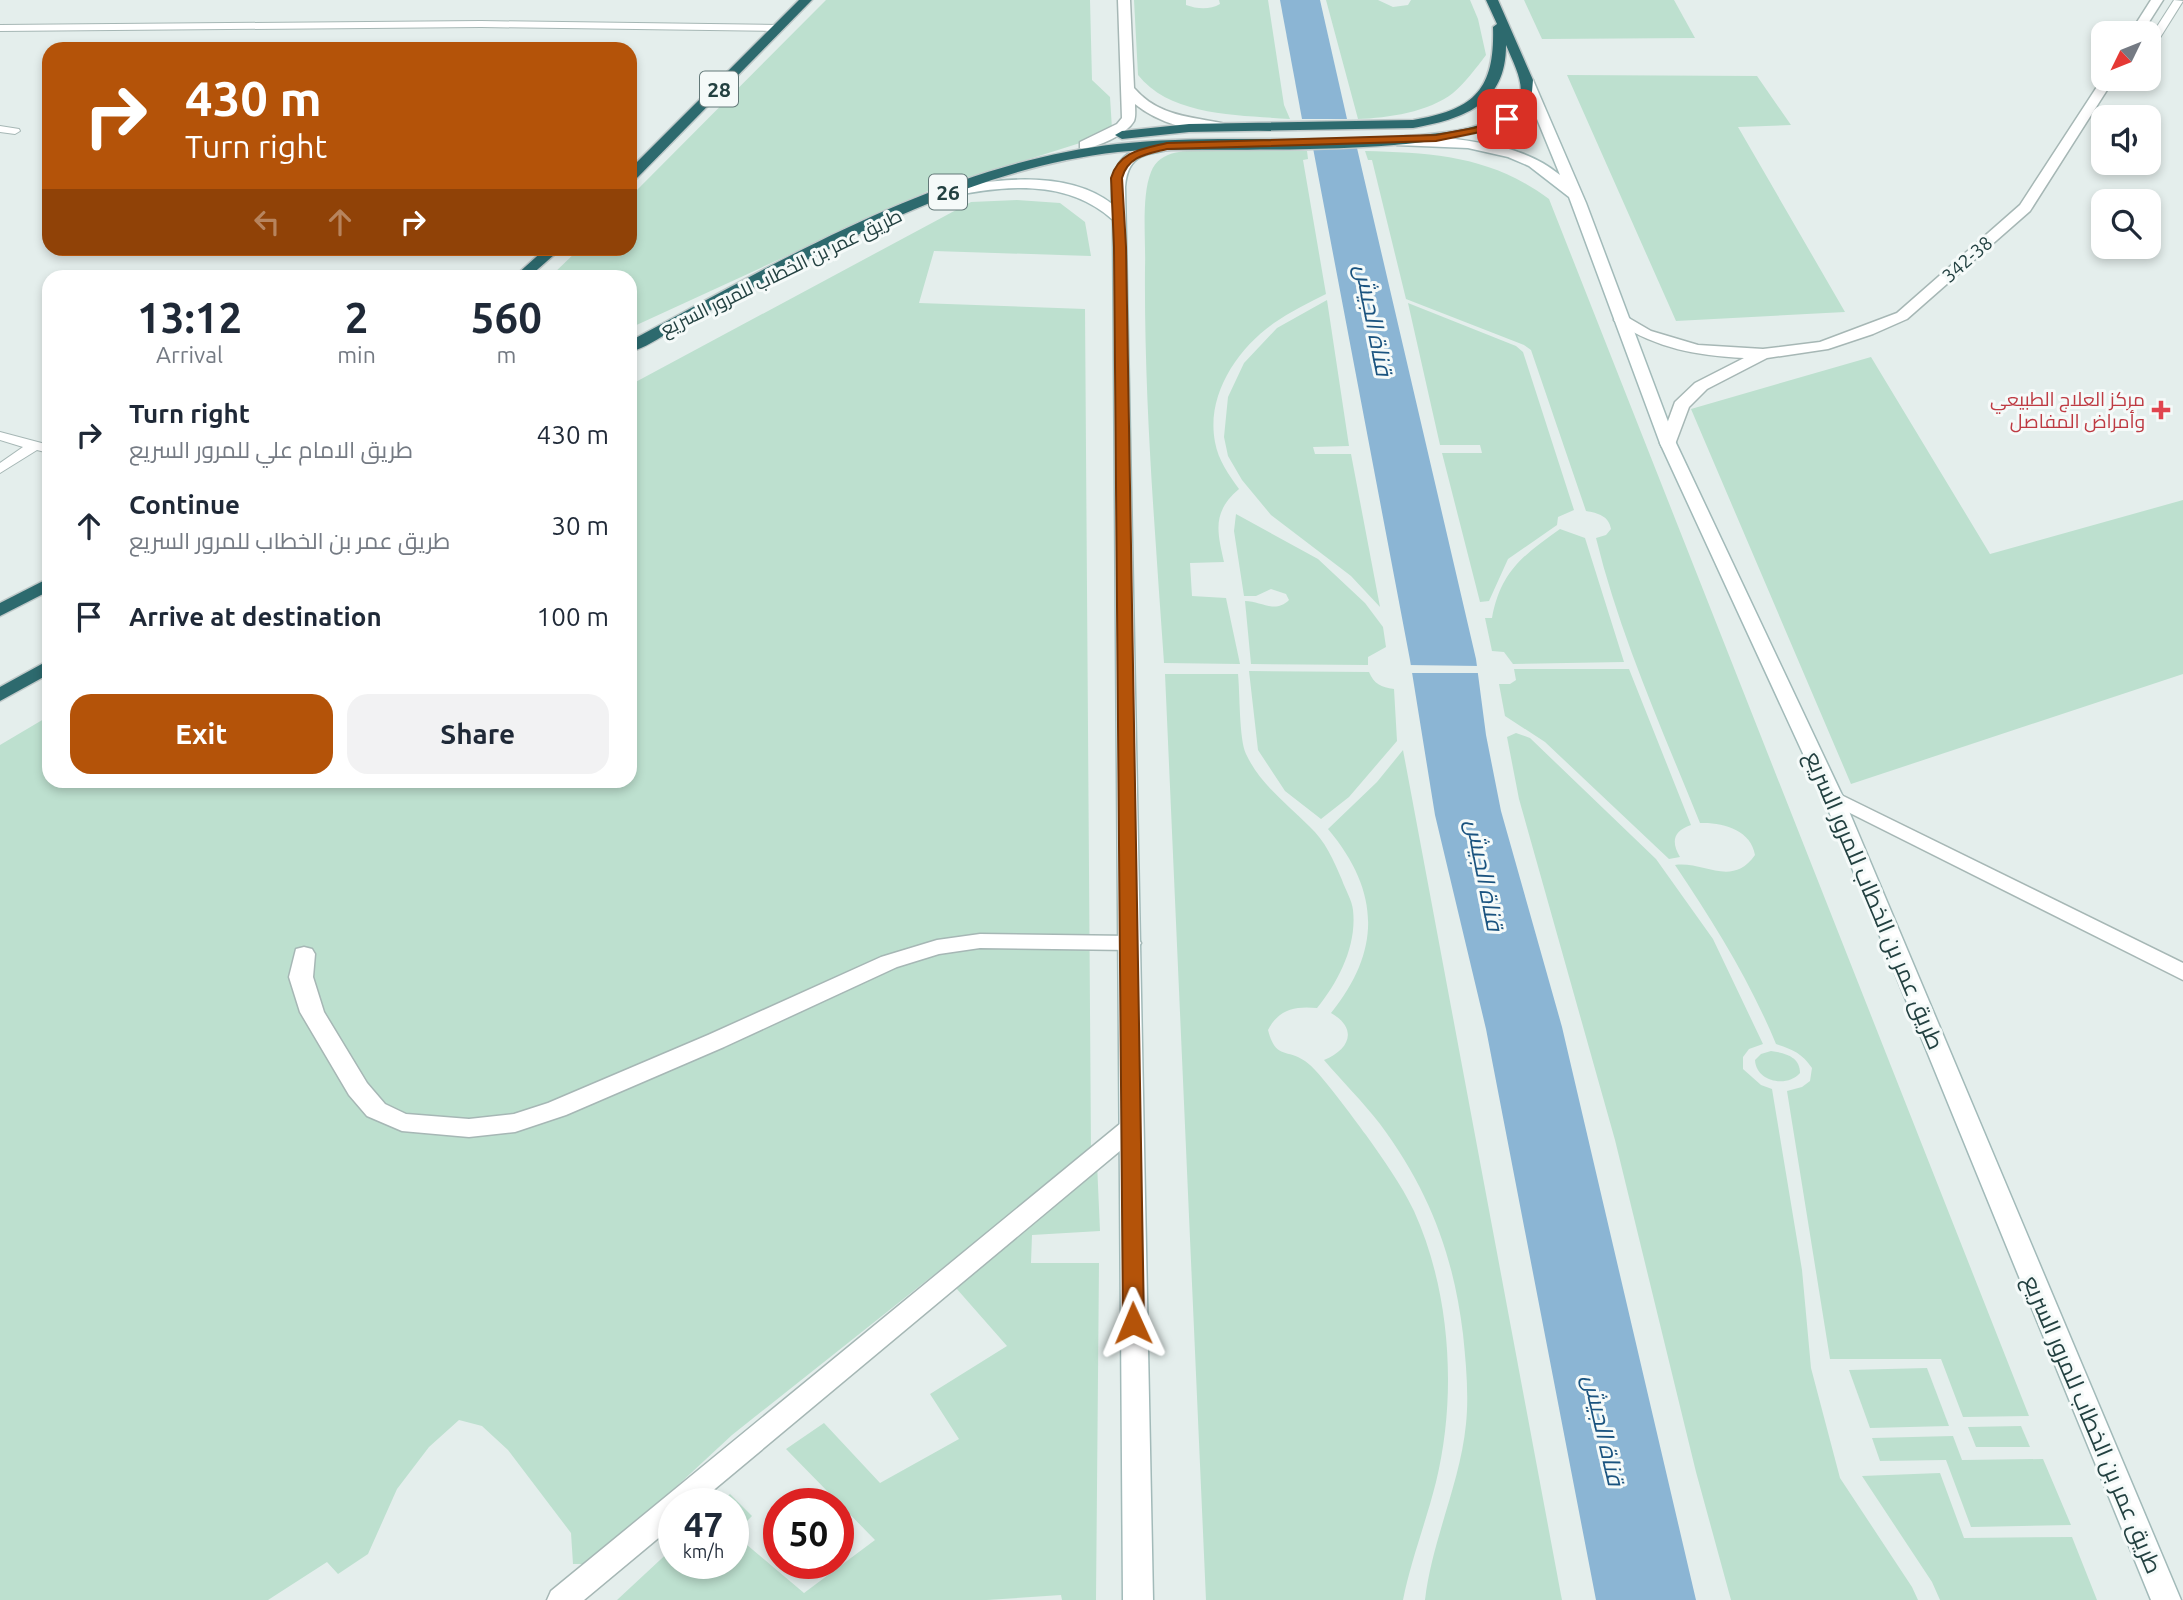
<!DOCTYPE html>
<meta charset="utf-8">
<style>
:root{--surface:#fff;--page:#f2f2f3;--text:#1f2937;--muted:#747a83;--accent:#b45309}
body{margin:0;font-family:Ubuntu,Cairo,sans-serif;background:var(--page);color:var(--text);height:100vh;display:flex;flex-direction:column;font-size:26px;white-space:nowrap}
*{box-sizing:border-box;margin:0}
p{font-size:23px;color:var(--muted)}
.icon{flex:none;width:38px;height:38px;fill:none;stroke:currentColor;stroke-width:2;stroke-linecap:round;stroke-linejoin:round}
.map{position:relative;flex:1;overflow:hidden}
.panel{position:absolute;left:42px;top:270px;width:595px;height:518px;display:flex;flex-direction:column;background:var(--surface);border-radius:21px;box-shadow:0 4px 10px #0003}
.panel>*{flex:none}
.guide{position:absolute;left:42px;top:42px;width:595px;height:214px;border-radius:21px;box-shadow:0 4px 10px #0003;background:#b45309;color:#fff;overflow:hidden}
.needle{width:46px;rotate:227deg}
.controls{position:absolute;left:2091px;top:21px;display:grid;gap:14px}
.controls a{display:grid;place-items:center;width:70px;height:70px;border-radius:14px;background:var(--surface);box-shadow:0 4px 10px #0003;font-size:35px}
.speed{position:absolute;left:658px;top:1488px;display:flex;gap:14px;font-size:35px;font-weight:700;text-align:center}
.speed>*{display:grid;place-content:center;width:91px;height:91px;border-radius:50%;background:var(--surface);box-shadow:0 4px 10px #0003;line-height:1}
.speed small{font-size:18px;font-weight:400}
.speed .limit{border:10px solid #d22;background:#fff;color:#111}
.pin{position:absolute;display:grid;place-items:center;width:60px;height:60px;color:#fff;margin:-30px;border-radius:14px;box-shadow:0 4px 10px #0006}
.me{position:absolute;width:77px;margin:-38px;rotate:359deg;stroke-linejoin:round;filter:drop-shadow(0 0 5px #0008)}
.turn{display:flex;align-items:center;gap:24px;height:147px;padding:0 28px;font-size:32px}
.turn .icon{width:91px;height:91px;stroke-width:2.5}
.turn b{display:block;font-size:49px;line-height:60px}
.lanes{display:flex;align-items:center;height:66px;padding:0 28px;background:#0003;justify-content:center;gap:35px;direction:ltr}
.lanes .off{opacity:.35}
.eta{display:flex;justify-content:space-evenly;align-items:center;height:119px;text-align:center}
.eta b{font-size:42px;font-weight:700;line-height:49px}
.action{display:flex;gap:14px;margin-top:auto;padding:14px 28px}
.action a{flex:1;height:80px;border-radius:21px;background:var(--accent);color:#fff;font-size:28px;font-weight:700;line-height:80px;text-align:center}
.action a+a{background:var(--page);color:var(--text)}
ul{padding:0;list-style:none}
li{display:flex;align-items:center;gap:21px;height:91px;padding:0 28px}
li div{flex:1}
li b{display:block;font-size:26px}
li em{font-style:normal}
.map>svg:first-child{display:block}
.green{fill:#bde0cf}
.water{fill:#8bb5d4}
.pier{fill:#e4eeec}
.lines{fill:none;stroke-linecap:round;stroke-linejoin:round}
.lane-casing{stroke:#a6b7b5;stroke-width:2}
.street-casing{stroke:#a6b7b5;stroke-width:3}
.secondary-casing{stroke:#a2bab9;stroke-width:3}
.highway-casing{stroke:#c1caca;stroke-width:3}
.lane{fill:#fff;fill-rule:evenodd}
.street{fill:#fff;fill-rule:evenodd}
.secondary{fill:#fff;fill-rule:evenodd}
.highway{fill:#2d6a6e;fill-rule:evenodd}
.route{fill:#b45309;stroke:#753606;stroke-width:2}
.health-dot{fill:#e0444e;stroke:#f5faf9;stroke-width:2.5}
.labels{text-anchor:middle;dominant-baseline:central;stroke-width:6;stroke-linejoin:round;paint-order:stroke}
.far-street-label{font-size:19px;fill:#234141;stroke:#f5faf9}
.far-health-label{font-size:19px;fill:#be3a42;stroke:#f5faf9;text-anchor:end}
.shield{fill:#f5faf9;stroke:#627878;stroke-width:2}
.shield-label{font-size:21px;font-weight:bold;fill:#234141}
.street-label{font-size:23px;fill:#234141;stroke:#f5faf9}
.water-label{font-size:24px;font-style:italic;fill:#1a537f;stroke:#f5faf9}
</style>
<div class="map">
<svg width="2183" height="1600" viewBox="0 0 2183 1600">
<rect width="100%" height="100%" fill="#e4eeec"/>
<g class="green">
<path d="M826,0H1090L1092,80L1110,97L1112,129L1099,137L928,191L630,328V276H551L579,249L630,248V197Z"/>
<path d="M1134,0H1186V5C1197,9 1210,10 1220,4L1219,0H1268L1284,105L1290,119C1241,115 1171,117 1138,75Z"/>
<path d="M1326,0H1378L1393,7L1408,5L1411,0H1470L1478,19L1486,55C1476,68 1466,82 1453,93C1429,112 1388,118 1358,119Z"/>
<path d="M1524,0H1674L1695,38L1542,39Z"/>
<path d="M1567,75L1757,76L1791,125L1738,127L1845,312L1676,321Z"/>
<path d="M1207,150L1307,151L1308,159L1303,160L1326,294C1308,303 1290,312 1274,323C1237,349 1206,395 1215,442C1218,460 1229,475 1239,489C1212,512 1217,531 1224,562L1190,563L1192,596L1226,598L1240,664L1164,663C1155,531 1144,400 1145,268C1146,241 1141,197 1151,172C1160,149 1187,151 1207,150Z"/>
<path d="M1365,151C1435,153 1491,156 1549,199L2029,1416L1963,1417L1941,1359H1830L1787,1091L1802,1087L1810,1081L1812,1068C1802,1053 1792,1049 1776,1044C1749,979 1714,923 1675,865C1704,861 1732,888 1755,855C1751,830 1723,822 1700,823C1662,729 1620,636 1596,538L1606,535L1611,529C1609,516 1598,513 1586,511L1531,350L1524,345L1406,299L1372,160H1368Z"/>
<path d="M1017,200L1060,203L1085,222L1091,256L934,251L919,303L1085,309L1091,1150L732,1435L593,1564H573L571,1533L508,1450L482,1426L459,1420L429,1447L397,1489L368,1554L338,1574L327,1562L268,1600H0V745L49,716V780H630V385L971,202Z"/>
<path d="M1327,300L1349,446L1313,447L1315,454H1351L1380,607L1351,576L1271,515L1242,480L1228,456L1224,437L1228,397L1244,363L1277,328Z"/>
<path d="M1408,303L1516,346L1523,352L1574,510L1558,517L1557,525L1508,559L1489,601L1480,602L1442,453H1482L1480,445H1440Z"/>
<path d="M1871,357L1990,554L2183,500V674L1851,784L1691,409Z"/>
<path d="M1236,514L1318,559L1365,603L1383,627L1386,647L1368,657V665L1251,664L1245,601C1261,601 1275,614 1289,600L1286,594L1271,589L1256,596H1244L1234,531Z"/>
<path d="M1560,529L1585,538L1624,662L1513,664L1504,652L1492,651L1485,618H1492C1501,570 1524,555 1560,529Z"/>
<path d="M1514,669H1629L1691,825C1673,831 1671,842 1680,857L1669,859L1545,742L1505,716L1499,684H1510L1516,680Z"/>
<path d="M1249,671L1369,672C1374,684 1381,687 1394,689L1397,741L1349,797L1321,819L1285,791L1258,750Z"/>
<path d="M1165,674H1238C1240,693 1239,739 1246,754C1260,784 1286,803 1309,826C1326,842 1333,859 1342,880C1345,889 1352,900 1353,910C1357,945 1339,981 1317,1008C1295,1006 1279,1009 1268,1030C1276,1060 1285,1048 1305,1061C1319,1070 1354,1119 1366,1135C1383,1159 1401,1184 1414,1211C1451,1293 1457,1396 1436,1482C1426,1522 1411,1560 1403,1600H1206Z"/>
<path d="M1516,733L1530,738L1656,859L1713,939L1763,1044L1749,1049L1743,1057V1069L1761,1085L1772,1089L1802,1270L1811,1368L1840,1478L1912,1587L1918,1600H1731L1696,1472L1615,1140L1519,799L1507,737Z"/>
<path d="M1403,750L1561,1595L1562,1600H1425C1432,1540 1460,1484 1466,1424C1469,1395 1466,1363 1463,1334C1453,1253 1429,1190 1380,1124C1363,1102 1342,1081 1324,1060C1349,1050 1359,1029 1331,1013C1382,950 1380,891 1328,829L1377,782Z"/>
<path d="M1771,1051C1786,1053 1800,1057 1800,1073C1787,1088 1756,1082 1755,1060L1761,1054Z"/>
<path d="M1097,1163L1100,1231L1032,1235L1031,1263H1099L1096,1600H1062L1061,1595L987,1600H617L674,1547V1563H733V1503H720L730,1494L752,1516L734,1534L804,1593L875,1540L786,1449L824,1423L880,1483L959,1439L930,1394L1007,1346L956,1288Z"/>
<path d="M1927,1368L1949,1426L1870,1428L1849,1370Z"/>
<path d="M2021,1426L2030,1447H1976L1968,1427Z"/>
<path d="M1953,1436L1962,1460L2043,1459L2071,1525L1971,1527L1946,1460L1880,1461L1872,1438Z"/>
<path d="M1940,1473L1964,1538L2072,1537L2097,1600H1940L1932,1582L1862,1476Z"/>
</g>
<g class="water">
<path d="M1280,0H1320L1347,119H1302Z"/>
<path d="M1313,148H1357L1476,659L1486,735L1501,811L1562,1027L1696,1600H1596L1486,1029L1435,815L1410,660Z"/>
</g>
<path class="pier" d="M1407,665L1480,666L1481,673H1408Z"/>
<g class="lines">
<defs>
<g id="lane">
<path d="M2174,0L2183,1L2153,49L2149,50V39Z"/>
<path d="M481,21L779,25L784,28L779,31L481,27L0,31V25Z"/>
<path d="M0,126L19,129L20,131L15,134L0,132Z"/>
<path d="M0,432L49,445V453L37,450L0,473V463L23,447L0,440Z"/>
</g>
<g id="street">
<path d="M1118,0H1130L1134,88C1159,117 1190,116 1225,124V130C1196,135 1157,122 1135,104C1135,110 1136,116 1134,121C1127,134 1094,150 1080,148V142L1117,124L1122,118Z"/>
<path d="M2151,0H2163L2142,33H2130Z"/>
<path d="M2104,76V79H2114L2030,211L1907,319L1873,334L1828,349L1767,358L1707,389L1689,407L1674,447H1662L1660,443L1675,402L1695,383L1744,358C1694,355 1660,349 1617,323L1614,320L1617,317H1627L1651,331L1698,345L1763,349L1820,342L1897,313L2020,205Z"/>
<path d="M1833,791L2183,963V980L1826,801L1823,797L1826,793Z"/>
<path d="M980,934L1130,936L1138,938L1141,943L1138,948L1130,950L980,948L939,954L897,967L724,1047L566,1115L515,1132L469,1137L402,1131L367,1116L349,1095L300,1012L289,977L296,949L304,947L312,949L315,954L313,977L324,1012L367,1083L385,1104L406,1114L469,1119L514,1114L548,1103L708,1035L881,957L937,940Z"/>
<path d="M1130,1120L1139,1123L1142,1129L1139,1135L698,1503H674V1525L584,1600H547L551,1591L1121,1123Z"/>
</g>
<g id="secondary">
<path d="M1527,76L1533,80L1586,203L1676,443L1843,797L2181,1600H2151L1823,797L1660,443L1569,197L1529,166L1508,157L1468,148L1397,145L1390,141C1405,128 1497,144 1518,152C1533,157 1548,165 1560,175L1521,80Z"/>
<path d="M1172,141L1177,142V148C1148,155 1128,151 1125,187L1153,1600H1123L1113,220C1067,178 1001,185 944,198L937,194C945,187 962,185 973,184C1017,177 1075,175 1112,204C1110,155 1127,148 1172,141Z"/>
</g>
<g id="highway">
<path d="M799,0H812L635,180L630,181V169Z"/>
<path d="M1486,0H1498L1533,80L1531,103C1491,166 1197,144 1118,152C990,166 869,227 757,286C729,300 701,315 673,330C659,338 645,348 630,352V341C782,260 942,164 1117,144C1208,134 1300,143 1391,137C1425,135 1463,133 1495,119C1536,103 1519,76 1506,45C1506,105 1463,119 1413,128L1189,132L1122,139L1115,135L1122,131L1189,124L1413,120C1474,110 1495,90 1493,27L1497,24Z"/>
<path d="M546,248H562L530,276H515Z"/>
<path d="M49,578V591L0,616V603Z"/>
<path d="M49,660V674L0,701V687Z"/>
</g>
</defs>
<use href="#lane" class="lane-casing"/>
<use href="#street" class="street-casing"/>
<use href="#secondary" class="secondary-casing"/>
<use href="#highway" class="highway-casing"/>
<use href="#lane" class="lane"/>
<use href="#street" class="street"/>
<use href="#secondary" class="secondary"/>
<use href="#highway" class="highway"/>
</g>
<path class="route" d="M1507,116L1511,117V121L1480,132L1436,141L1167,149C1147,154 1128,156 1122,178L1126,247L1144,1323L1141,1329L1133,1331L1126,1329L1123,1323L1114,247L1111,178C1119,151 1143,149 1167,143L1436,135L1474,128Z"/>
<path class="health-dot" d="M2157.5 399.5h7v7h7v7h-7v7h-7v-7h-7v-7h7z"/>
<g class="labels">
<g class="far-street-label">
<text transform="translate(1967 259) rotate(-41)">342-38</text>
<text transform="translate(781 272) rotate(-26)">طريق عمر بن الخطاب للمرور السريع</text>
</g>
<g class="far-health-label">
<text x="2145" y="399">مركز العلاج الطبيعي<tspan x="2145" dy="22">وأمراض المفاصل</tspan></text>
</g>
<g class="shield">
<rect x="700" y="71.5" width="38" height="35" rx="5"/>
<rect x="929" y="174.5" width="38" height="35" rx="5"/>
</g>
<g class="shield-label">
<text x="719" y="89">28</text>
<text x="948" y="192">26</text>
</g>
<g class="street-label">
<text transform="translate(1875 900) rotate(67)">طريق عمر بن الخطاب للمرور السريع</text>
<text transform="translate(2093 1424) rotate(67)">طريق عمر بن الخطاب للمرور السريع</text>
</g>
<g class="water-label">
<text transform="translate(1374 320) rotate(79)">قناة الجيش</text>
<text transform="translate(1485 875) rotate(79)">قناة الجيش</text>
<text transform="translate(1604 1430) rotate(77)">قناة الجيش</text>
</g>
</g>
</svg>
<div class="controls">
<a><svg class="needle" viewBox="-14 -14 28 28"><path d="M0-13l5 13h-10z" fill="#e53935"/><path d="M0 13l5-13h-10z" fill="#747a83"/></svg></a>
<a><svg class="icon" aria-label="sound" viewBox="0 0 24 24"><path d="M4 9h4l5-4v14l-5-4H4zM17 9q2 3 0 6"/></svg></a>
<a><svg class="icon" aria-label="search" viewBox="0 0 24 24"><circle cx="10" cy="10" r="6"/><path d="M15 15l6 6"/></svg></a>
</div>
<div class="speed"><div>47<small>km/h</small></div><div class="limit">50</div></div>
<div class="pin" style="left:1507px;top:119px;background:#d93025"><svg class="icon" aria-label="arrive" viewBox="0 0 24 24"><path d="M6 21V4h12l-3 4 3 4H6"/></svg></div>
<svg class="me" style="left:1133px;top:1323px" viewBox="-20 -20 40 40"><path d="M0-17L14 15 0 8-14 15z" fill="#b45309" stroke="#fff" stroke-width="4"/></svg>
<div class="guide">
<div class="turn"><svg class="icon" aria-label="right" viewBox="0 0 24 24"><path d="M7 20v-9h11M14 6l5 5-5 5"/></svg><div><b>430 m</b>Turn right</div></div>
<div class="lanes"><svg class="icon off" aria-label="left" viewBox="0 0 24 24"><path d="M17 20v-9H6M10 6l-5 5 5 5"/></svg><svg class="icon off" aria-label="ahead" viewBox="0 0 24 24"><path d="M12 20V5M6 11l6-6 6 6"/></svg><svg class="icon" aria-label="right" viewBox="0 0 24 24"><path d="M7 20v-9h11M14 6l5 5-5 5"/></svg></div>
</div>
<section class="panel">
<div class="eta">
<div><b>13:12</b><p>Arrival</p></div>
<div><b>2</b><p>min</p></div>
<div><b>560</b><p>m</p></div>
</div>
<ul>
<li><svg class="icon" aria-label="right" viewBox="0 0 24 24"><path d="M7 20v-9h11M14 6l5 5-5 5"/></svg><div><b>Turn right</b><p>طريق الامام علي للمرور السريع</p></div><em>430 m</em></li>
<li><svg class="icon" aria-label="ahead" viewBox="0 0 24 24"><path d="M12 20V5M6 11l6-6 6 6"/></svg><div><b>Continue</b><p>طريق عمر بن الخطاب للمرور السريع</p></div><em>30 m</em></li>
<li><svg class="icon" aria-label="arrive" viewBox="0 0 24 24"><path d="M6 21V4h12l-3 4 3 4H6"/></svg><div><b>Arrive at destination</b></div><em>100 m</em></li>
</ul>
<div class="action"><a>Exit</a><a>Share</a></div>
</section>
</div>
